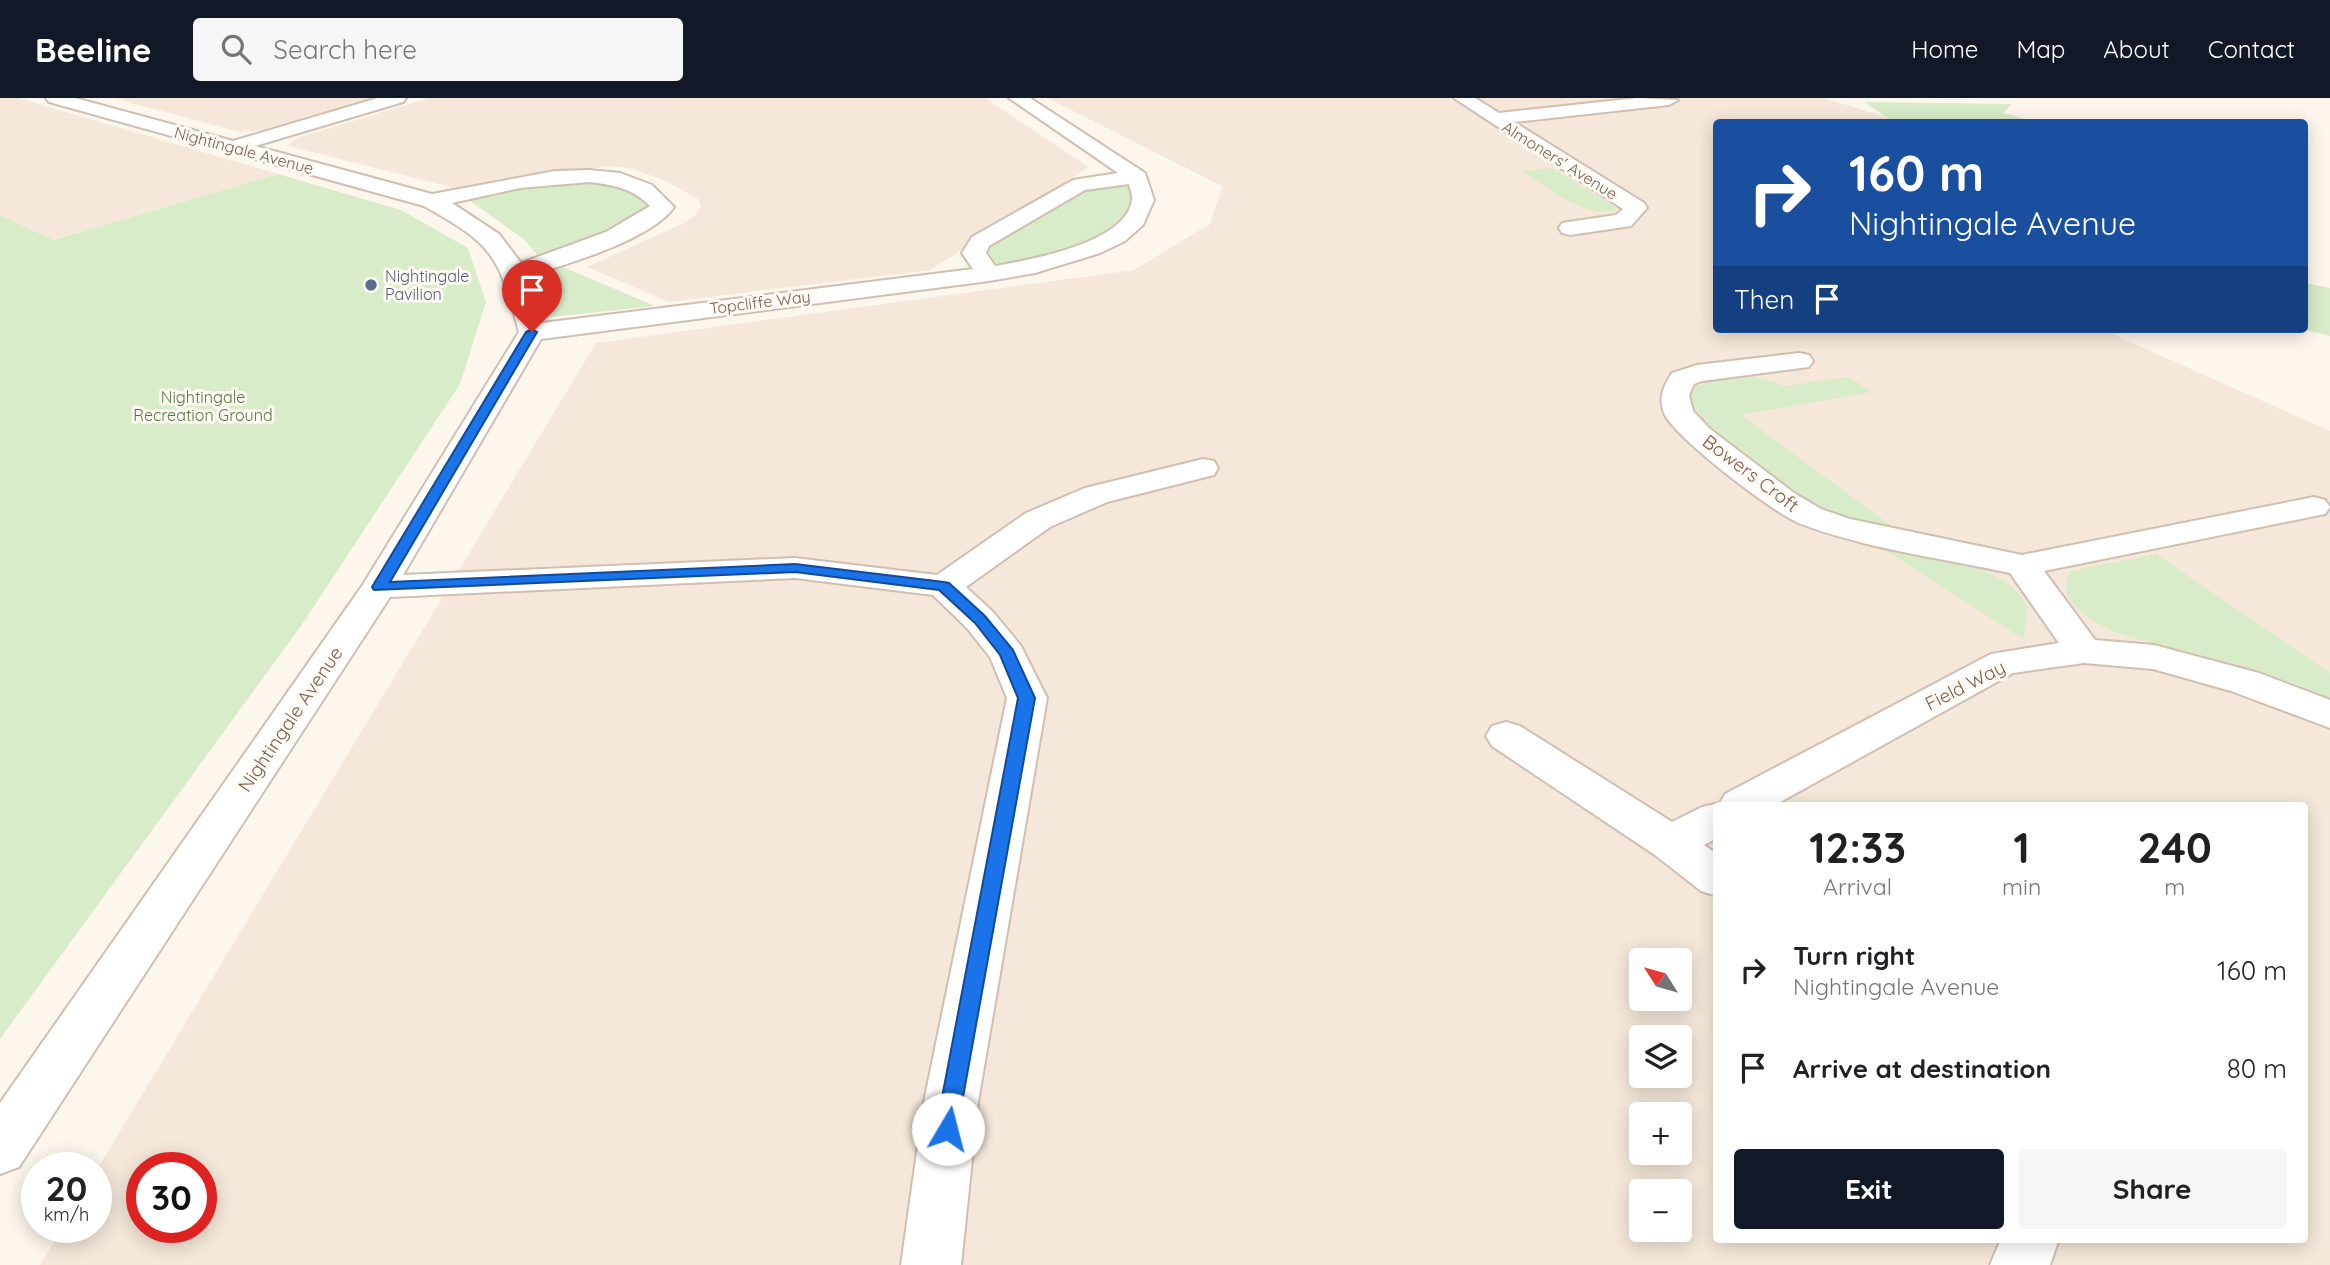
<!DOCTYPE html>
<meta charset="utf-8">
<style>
:root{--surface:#fff;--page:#f6f6f6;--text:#202124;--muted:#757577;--accent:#111827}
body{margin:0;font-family:Quicksand,sans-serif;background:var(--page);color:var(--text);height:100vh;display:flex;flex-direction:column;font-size:26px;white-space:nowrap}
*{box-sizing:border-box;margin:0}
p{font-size:23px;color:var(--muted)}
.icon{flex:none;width:38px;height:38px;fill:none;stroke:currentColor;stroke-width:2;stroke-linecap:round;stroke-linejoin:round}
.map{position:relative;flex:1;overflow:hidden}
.drawer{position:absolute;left:1713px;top:704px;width:595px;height:441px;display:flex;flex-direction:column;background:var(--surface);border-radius:7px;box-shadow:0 4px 18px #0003}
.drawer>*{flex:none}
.top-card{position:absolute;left:1713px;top:21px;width:595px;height:214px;border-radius:7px;box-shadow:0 4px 18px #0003;background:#1a4fa0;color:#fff;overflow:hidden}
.needle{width:46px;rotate:307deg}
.controls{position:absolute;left:1629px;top:850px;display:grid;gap:14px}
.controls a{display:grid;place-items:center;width:63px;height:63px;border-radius:7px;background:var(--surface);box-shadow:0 4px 18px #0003;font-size:35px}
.speed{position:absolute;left:21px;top:1054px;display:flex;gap:14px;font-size:35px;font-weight:700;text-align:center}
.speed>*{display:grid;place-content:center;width:91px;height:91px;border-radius:50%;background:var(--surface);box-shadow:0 4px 18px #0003;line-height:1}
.speed small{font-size:18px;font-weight:400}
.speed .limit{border:10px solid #d22;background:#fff;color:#111}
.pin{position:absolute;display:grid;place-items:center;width:60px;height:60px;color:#fff;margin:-72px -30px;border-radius:50% 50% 50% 0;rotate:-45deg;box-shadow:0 0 7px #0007}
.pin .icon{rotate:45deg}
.me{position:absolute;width:77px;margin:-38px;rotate:8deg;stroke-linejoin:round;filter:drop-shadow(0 0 5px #0008)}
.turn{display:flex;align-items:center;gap:24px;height:147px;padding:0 21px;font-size:32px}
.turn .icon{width:91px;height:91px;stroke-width:2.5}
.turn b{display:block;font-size:49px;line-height:60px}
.then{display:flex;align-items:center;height:66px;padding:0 21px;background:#0003;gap:14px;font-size:26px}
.eta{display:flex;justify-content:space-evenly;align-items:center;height:119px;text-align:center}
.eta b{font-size:42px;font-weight:800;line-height:49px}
.cta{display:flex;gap:14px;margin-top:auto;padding:14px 21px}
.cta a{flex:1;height:80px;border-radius:7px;background:var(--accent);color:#fff;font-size:28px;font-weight:800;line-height:80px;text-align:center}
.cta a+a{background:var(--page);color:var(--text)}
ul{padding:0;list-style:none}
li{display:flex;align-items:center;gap:21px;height:98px;padding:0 21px}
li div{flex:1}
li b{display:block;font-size:26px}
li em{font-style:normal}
header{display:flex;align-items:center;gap:42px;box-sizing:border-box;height:98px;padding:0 35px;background:var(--accent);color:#fff}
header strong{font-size:33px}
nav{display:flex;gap:38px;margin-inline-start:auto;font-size:24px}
.search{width:490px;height:63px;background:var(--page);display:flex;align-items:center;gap:18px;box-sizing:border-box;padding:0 24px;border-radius:7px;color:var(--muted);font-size:26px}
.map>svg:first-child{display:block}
.residential{fill:#f5e8da;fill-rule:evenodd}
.green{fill:#d8ecc9}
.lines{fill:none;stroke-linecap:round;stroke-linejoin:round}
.minor-casing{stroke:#d1beb0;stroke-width:4}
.minor{fill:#fff;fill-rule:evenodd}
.route{fill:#1a73e8;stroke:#114b97;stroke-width:2}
.service-dot{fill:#5c6f8a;stroke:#fffaf3;stroke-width:2.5}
.labels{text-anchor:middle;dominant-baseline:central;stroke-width:6;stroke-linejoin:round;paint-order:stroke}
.far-street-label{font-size:16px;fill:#7a5c4d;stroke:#fffaf3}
.far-service-label{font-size:16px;fill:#4e5e75;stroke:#fffaf3;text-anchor:start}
.far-park-label{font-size:16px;fill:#537a41;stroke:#fffaf3}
.street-label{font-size:19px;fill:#7a5c4d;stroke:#fffaf3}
</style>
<header>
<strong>Beeline</strong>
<div class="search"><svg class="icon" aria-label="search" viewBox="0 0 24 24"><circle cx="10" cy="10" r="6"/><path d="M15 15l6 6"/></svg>Search here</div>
<nav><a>Home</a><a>Map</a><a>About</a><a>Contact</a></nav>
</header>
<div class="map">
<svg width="2330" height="1167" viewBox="0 0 2330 1167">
<rect width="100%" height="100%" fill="#fdf6ec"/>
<g class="residential">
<path d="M0,0H18L278,76L52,142L0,117Z"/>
<path d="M113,0H383L276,31L240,34Z"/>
<path d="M429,0H985L1088,69L1012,121L930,172L669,204L587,169L686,124L697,116L701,107L698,101L666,83L630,70L610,68L455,90L288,48L297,40Z"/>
<path d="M1047,0H1824L1902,24H1717V231H2101L2330,333V1167H40L63,1129H96V1073L596,245L1134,172L1210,126L1222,88ZM1717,707H2305V1141H1717ZM1642,863H1680V901H1642ZM1642,940H1680V978H1642ZM1642,1017H1680V1055H1642ZM142,1069H201V1129H142ZM1642,1094H1680V1132H1642Z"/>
</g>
<g class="green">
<path d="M1864,4L2012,6L2003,15L2037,24H1894Z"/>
<path d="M1552,70L1615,109V113C1581,119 1549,90 1522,73Z"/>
<path d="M278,76L401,112L468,150L486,204L460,286L303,525L0,941V117L53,142Z"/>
<path d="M575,80H609L659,109L559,158H538L525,142L470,103L476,99Z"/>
<path d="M1132,85L1138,89L1132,117L1085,149L1005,167L996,165L984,154L988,144L1086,89Z"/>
<path d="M563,169L655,208L542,220L544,202L536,179L544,172Z"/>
<path d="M2305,185L2330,190V238L2302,231H2305Z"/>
<path d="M1752,278L1785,288L1849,279L1872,294L1741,317L1893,429L1844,423L1821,414L1693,316L1688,295C1705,279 1730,279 1752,278Z"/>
<path d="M1879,448C1916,455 2013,467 2026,508C2030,518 2025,531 2023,541Z"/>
<path d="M2156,456L2330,575V600C2287,582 2242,568 2197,556C2162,546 2121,541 2090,521C2070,508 2060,494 2070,473Z"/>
</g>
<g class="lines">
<defs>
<g id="minor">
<path d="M46,0H75L233,43L378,0H406L403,4L255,48L432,96L555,73L589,72L620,75L652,87L674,109C651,142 565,167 527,178L542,225L973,171L962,155L972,139L1073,82L1118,75L1009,0H1030L1145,75L1154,102L1143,127L1125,143L1100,155L1035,175L989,183L541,241L403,477L795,460L937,477L1026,415L1085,390L1203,361L1214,363L1218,370L1214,377L1107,404L1050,429L966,489L993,514L1021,548L1047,600L978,1004L961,1167H901L924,1004L1007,600L990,559L967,530L933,497L795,480L390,499L19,1069L0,1076V1005L362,488L519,234C499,158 494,147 424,108L49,4ZM589,84C614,87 632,90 650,108L606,134L521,165L499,136L452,105L520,90ZM1129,86C1130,91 1133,98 1132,102C1127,145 1029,162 995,168L986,155L989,148L1085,92Z"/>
<path d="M1454,0H1475L1499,15L1638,0L1678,2L1669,7L1514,24L1644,105L1647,110L1631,128L1570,137L1562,135L1559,130L1562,125L1616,117L1623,111Z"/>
<path d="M1799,255L1809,257L1813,263L1809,269L1702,283L1694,286L1689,297L1693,313L1710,331L1794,395L1821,411L1850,421L2022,457L2314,399L2325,402L2330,409L2325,416L2044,473L2095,542L2154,547L2259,575L2330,602V630L2231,593L2153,571L2084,565L2013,575L1775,707H1717V740L1704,747L1717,756V798L1701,793L1655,757L1492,648L1486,638L1492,628L1506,624L1520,628L1672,724L1702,709L1720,705L1725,696L1991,556L2059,545L2010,475C1941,460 1867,451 1801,426C1776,417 1674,339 1664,315C1658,300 1664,287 1672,275L1697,267Z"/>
<path d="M2001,1141H2059L2050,1167H1990Z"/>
</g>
</defs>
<use href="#minor" class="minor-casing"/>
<use href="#minor" class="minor"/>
</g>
<path class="route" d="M532,231L537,234L390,484L795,466L944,484L949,485L985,518L1013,552L1035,600L956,1038L948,1041L940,1038L936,1031L1018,600L1000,557L975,525L939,492L795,474L374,492L372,489L526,234Z"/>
<circle class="service-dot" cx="371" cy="187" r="7"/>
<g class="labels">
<g class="far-street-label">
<text transform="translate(244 52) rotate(15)">Nightingale Avenue</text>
<text transform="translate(1560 62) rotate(32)">Almoners' Avenue</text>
<text transform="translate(760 204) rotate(-7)">Topcliffe Way</text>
</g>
<g class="far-service-label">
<text x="385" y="178">Nightingale<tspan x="385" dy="18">Pavilion</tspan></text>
</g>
<g class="far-park-label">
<text x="203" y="299">Nightingale<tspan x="203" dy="18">Recreation Ground</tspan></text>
</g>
<g class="street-label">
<text transform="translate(1751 375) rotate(37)">Bowers Croft</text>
<text transform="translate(1965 587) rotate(-27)">Field Way</text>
<text transform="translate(290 621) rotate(-56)">Nightingale Avenue</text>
</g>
</g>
</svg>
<div class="controls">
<a><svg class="needle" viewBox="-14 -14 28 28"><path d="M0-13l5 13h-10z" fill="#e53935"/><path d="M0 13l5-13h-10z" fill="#757577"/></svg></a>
<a><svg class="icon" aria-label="layers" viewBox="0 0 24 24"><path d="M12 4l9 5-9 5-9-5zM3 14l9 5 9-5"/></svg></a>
<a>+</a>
<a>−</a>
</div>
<div class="speed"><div>20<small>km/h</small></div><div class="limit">30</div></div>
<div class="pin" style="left:532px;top:234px;background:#d93025"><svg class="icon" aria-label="arrive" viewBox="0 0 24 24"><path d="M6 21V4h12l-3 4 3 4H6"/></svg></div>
<svg class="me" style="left:948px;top:1031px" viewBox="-20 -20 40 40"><circle r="19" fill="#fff"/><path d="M0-13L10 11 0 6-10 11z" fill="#1a73e8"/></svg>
<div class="top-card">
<div class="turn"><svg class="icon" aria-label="right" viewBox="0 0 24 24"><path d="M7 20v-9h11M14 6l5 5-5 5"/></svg><div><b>160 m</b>Nightingale Avenue</div></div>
<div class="then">Then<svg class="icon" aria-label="arrive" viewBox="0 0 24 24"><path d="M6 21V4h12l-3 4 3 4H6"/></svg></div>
</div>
<section class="drawer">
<div class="eta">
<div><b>12:33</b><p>Arrival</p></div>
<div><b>1</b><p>min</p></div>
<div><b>240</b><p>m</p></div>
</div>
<ul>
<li><svg class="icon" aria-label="right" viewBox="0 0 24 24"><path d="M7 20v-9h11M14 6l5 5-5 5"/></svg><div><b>Turn right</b><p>Nightingale Avenue</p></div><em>160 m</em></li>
<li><svg class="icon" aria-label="arrive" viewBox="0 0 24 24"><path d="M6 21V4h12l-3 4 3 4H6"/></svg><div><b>Arrive at destination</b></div><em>80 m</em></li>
</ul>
<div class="cta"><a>Exit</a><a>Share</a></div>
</section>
</div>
